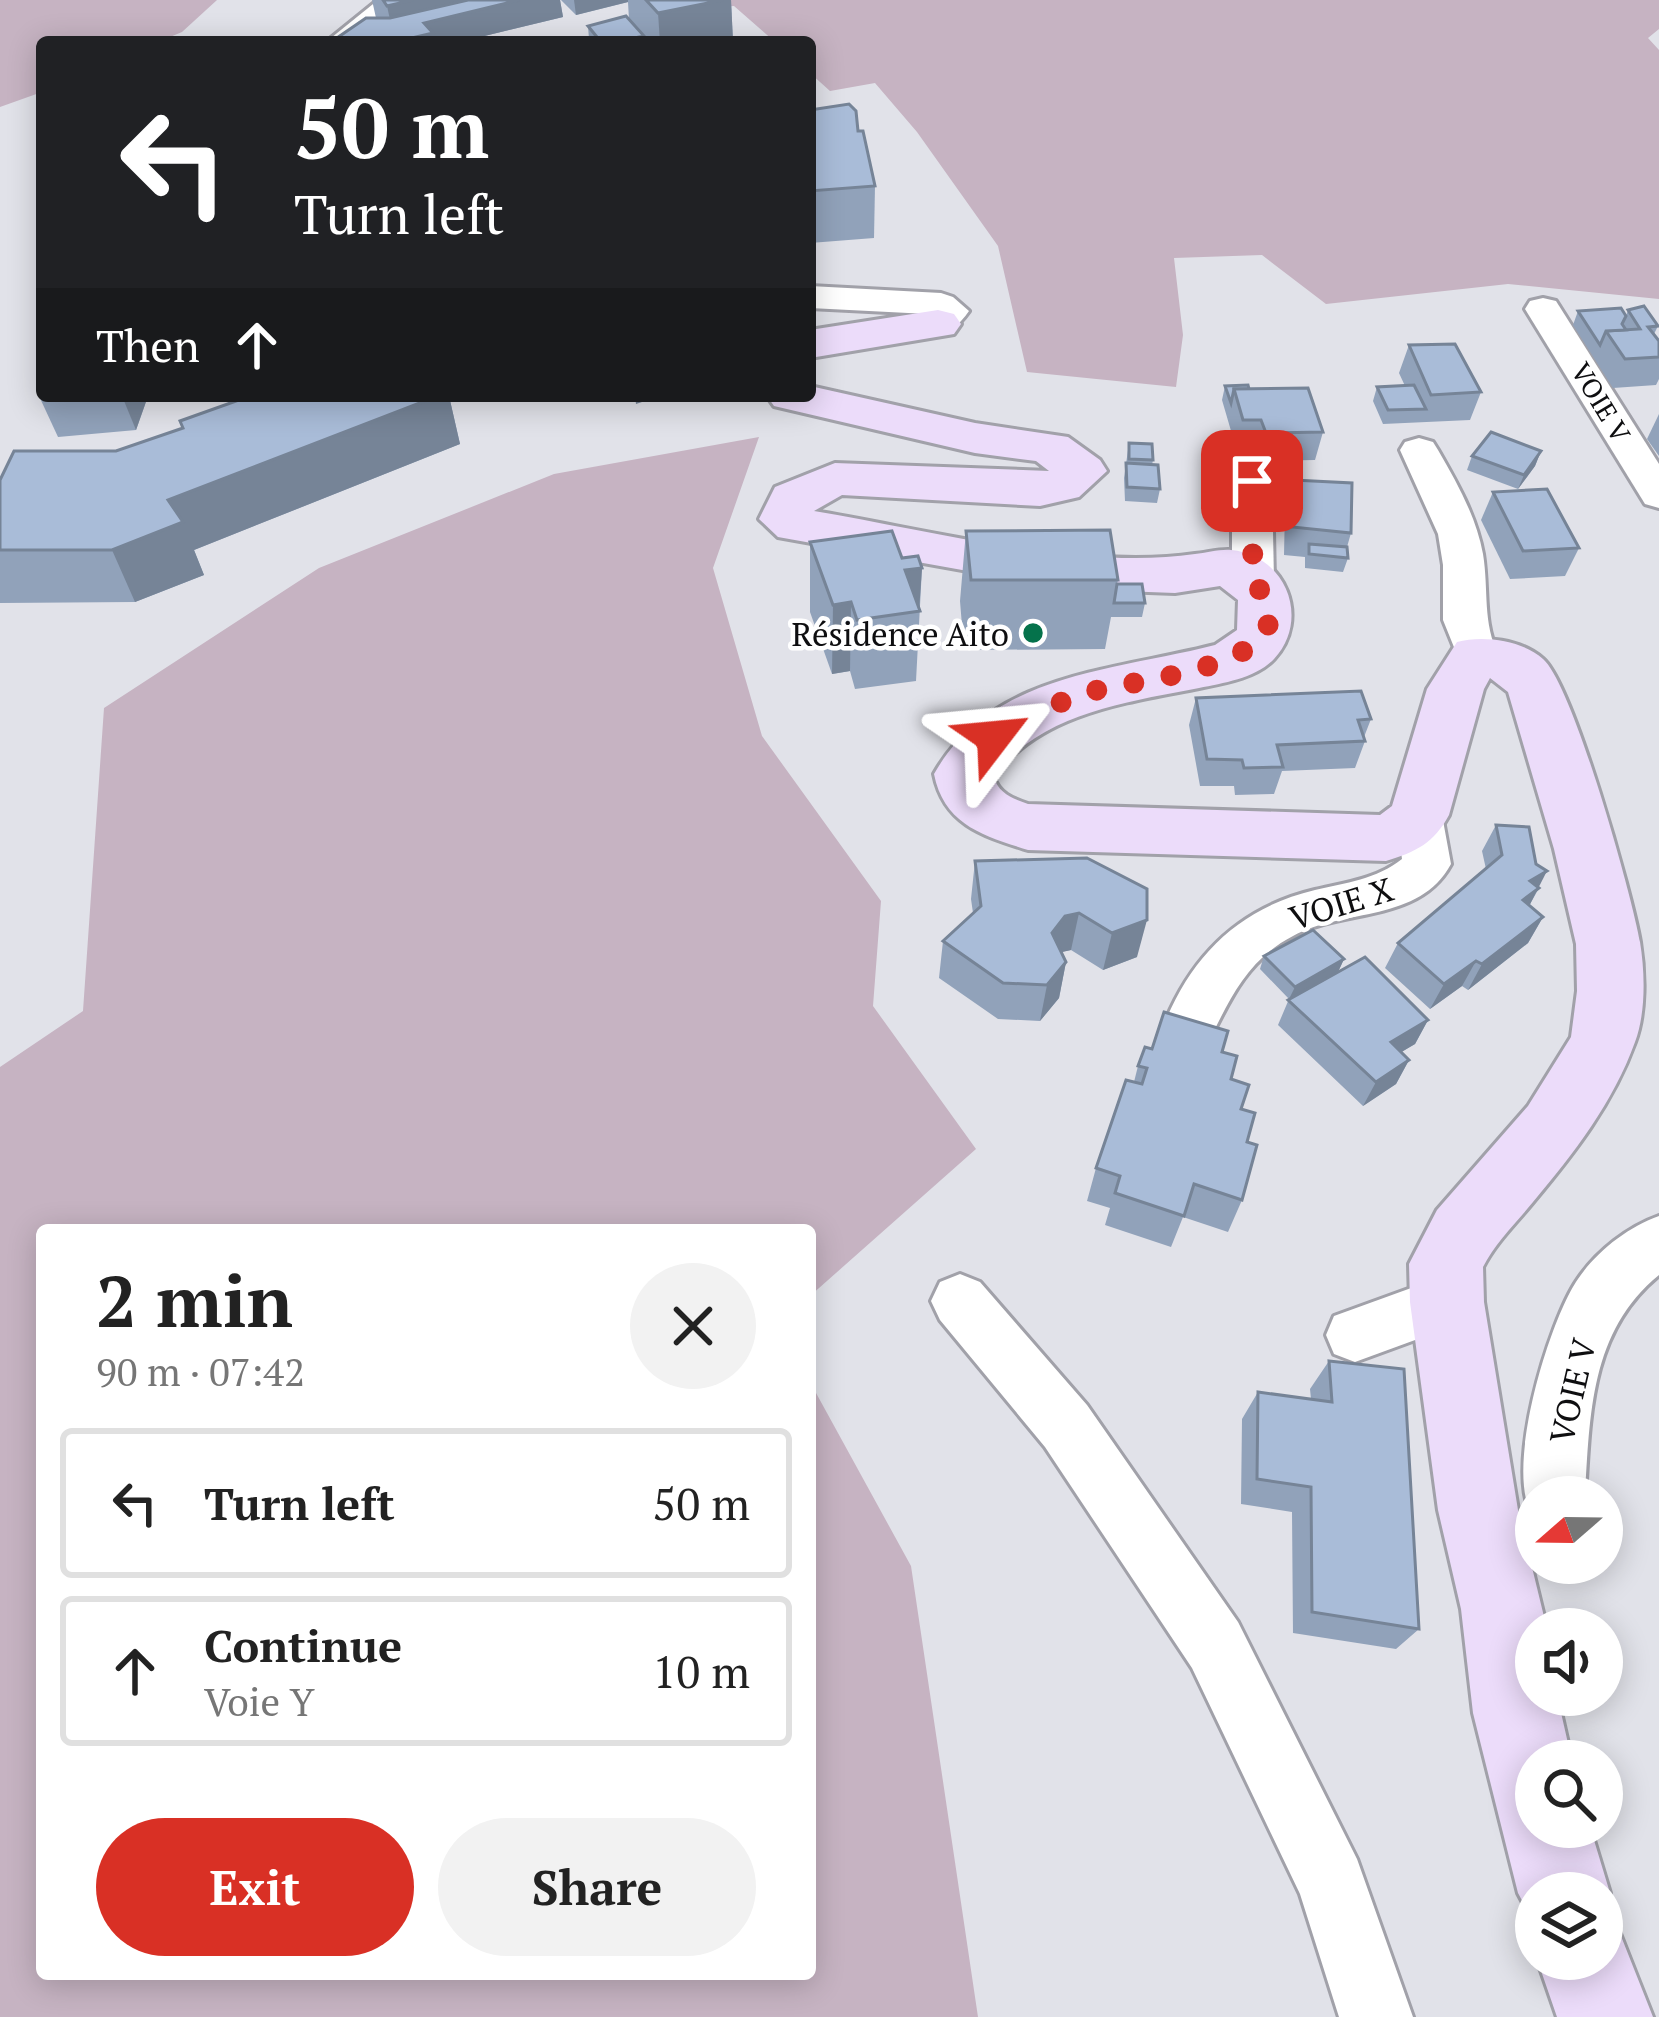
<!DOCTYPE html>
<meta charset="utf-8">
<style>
:root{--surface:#fff;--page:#f2f2f2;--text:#222;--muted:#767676;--line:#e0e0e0;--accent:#d93025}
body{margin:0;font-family:"PT Serif",serif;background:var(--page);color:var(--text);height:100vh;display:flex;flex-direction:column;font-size:45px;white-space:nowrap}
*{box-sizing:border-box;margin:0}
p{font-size:39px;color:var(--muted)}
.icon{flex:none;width:66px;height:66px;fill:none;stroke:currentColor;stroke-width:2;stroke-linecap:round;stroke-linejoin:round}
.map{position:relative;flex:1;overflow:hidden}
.details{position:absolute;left:36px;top:1224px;width:780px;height:756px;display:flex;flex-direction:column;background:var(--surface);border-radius:12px;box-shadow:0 6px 30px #0003}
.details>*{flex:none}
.top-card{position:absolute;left:36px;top:36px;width:780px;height:366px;border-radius:12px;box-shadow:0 6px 30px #0003;background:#202124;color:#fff;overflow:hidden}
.needle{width:78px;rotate:250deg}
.tools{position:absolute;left:1515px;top:1476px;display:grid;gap:24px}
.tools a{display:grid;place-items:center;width:108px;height:108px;border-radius:50%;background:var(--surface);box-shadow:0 6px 30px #0003;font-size:60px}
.pin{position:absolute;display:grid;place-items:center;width:102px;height:102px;color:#fff;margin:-51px;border-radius:24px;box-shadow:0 6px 18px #0006}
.me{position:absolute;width:132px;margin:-66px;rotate:61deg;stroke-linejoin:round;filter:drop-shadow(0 0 9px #0008)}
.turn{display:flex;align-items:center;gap:42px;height:252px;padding:0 60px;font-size:54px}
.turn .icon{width:156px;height:156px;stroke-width:2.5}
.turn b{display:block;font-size:84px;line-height:102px}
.then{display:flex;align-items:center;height:114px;padding:0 60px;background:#0003;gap:24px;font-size:45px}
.round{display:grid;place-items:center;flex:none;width:126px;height:126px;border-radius:63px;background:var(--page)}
.overview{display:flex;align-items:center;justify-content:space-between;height:204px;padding:0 60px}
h1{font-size:72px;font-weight:700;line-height:90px}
.cta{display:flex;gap:24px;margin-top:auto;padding:24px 60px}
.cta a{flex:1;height:138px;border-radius:72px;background:var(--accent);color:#fff;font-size:48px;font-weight:700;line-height:138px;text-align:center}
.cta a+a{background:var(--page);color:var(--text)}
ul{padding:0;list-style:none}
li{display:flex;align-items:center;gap:36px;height:150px;margin:0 24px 18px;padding:0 36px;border:6px solid var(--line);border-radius:12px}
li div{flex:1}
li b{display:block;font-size:45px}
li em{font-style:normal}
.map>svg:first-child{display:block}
.green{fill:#c6b3c2}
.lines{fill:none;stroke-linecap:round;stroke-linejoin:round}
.street-casing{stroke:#a1a1a9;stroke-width:6}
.secondary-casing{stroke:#a1a1a9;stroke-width:6}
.street{fill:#fff;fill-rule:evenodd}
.secondary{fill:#ecdcfa;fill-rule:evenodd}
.wall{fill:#91a2ba}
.shaded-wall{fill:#768497}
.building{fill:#a9bcd8;stroke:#768497;stroke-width:3}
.route{stroke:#d93025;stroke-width:21;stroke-dasharray:0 37.8}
.poi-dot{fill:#05724b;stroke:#fff;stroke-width:4.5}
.labels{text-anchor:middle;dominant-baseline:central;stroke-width:9;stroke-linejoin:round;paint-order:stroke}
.far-street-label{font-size:27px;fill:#0e0e10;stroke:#fff}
.poi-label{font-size:33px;fill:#0e0e10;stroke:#fff;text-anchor:end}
.street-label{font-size:33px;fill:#0e0e10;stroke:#fff}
</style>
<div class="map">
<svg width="1659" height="2017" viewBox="0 0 1659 2017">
<rect width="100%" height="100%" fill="#e1e2e9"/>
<g class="green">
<path d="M0,0H217L182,32L158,42H42V92L0,107Z"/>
<path d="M676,0H1659V29L1648,38L1659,50V299L1508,284L1326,304L1262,255L1174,258L1183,335L1176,387L1027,372L998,246L917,132L875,83L830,91L810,73V42H775L734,6L685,9Z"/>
<path d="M759,437L713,568L762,736L881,901L873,1006L976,1149L810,1296V1230H42V1974H810V1382L911,1566L978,2017H0V1067L83,1011L104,708L319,568L554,474Z"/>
</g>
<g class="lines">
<defs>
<g id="street">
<path d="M378,0H410L360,42H326Z"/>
<path d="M810,286L941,293L953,297L969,311C957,328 946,337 925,332L920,324L928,314L810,308Z"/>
<path d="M1543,298L1556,301L1659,464V508L1645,504L1525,309L1530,301Z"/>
<path d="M1419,438L1433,442L1438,450C1457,483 1476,516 1483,554C1489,591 1482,622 1499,656L1492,667L1477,671L1462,667L1443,620V565L1438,534L1400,450L1405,442Z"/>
<path d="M1252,469L1266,472L1272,481L1274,581L1268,591L1253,595L1238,591L1232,581V481L1238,472Z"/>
<path d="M1419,797L1436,803L1442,815L1451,864C1419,923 1344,908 1293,936C1243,962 1227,1006 1203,1053L1185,1059L1167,1053L1159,1038C1186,961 1235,909 1315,890C1345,883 1377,879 1402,859L1396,815L1402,803Z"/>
<path d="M1659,1216V1275C1590,1331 1590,1415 1585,1497H1536V1520C1500,1481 1549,1320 1578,1279C1597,1251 1628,1227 1659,1216Z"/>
<path d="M960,1274L980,1282L1087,1405L1238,1622L1357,1859L1413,2017H1339L1300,1894L1192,1668L1045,1447L940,1320L931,1301L940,1282Z"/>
<path d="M1447,1275L1467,1283L1476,1302L1467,1321L1355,1362L1334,1354L1326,1335L1334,1316Z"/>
</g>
<g id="secondary">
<path d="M938,310L954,314L961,324L954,334L810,358V330Z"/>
<path d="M810,386L975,423L1068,437L1100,460L1107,471L1079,497L1040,506L842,495L814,511C929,530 1081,571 1195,554C1206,553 1220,549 1231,550C1286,555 1311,619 1274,659C1256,678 1224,683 1199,688C1128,702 1039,713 994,777C998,793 1013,799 1028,804L1380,815L1392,806L1427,689L1457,642C1483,635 1522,640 1543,659C1573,685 1632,895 1640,942C1645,972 1646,1013 1635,1042C1613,1103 1574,1153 1533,1202C1516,1223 1495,1243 1483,1267L1484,1302L1518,1510L1547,1629H1536V1695H1557L1572,1761H1536V1827H1590L1610,1893L1602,1912V1893H1536V1927L1518,1893L1473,1713L1461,1609L1438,1510L1410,1302L1409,1264L1437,1210L1528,1106L1571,1037L1577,991L1576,944L1554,849L1508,692L1490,678L1484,689L1449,815C1434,843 1416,852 1386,861L1028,850C984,836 944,825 934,774C991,673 1114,671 1215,645L1237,630L1238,600L1220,586L1175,593L1069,589L778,537L759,519L775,487L835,463L1049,471L1036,461L975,453L774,406L767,396H810Z"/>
<path d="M1602,1920L1617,1926L1653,2017H1557L1537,1959H1602Z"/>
</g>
</defs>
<use href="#street" class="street-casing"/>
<use href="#secondary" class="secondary-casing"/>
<use href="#street" class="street"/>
<use href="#secondary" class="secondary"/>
</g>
<g class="wall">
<path d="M372,0H560L563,17L460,42H331L376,18Z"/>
<path d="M561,0H731L733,42H592L589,39L588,26L629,20L628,2L576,15Z"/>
<path d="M810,110L858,131L875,186L874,238L810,243Z"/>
<path d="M1628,310L1658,326L1654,334L1659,341V379L1656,385L1613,388L1573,325L1578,311L1626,316Z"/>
<path d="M1409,345L1481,392L1470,420L1383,424L1373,401L1377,387L1405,386L1399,373Z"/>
<path d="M1225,386L1249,389L1323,432L1315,460L1259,461L1254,448H1236L1222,400Z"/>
<path d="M39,396H148L136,430L58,437Z"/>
<path d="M250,396H449L460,444L194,550L204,575L135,602L0,603V480L116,451L183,428Z"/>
<path d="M1659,414V456L1647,439Z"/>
<path d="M1129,443L1153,460L1152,465L1160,489L1157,503L1125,501L1124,478Z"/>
<path d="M1541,451L1535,466L1518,489L1467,470L1472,456Z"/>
<path d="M1293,480L1351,533L1347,547L1348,558L1343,572L1305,568V557L1284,555L1285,508Z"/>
<path d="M1493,492L1579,548L1565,576L1510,579L1481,520Z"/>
<path d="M966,531L1118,580L1117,584L1145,603L1142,617H1111L1105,649L964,650L960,601Z"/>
<path d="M810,542L922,568L916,681L855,689L850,671L832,674L810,612Z"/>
<path d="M1196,698L1371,719L1364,737L1365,741L1355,768L1282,771L1274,794L1235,795L1234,786H1200L1189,725Z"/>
<path d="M1496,825L1539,888L1529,906L1543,917L1528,943L1468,990L1462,986L1430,1009L1385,968L1398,943L1486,869L1482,851Z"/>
<path d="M1087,858L1137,957L1103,970L1071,950L1061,952L1066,962L1059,998L1040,1021L998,1019L939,978L943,941L973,913L971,899L975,861Z"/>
<path d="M1264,956L1344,959L1338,972L1428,1020L1415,1044L1401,1052L1409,1060L1396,1084L1363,1106L1278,1025L1289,999L1260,969Z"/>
<path d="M1152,1049L1222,1052L1241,1109L1247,1142L1242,1200L1228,1232L1183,1217L1171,1247L1105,1225L1110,1208L1087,1201L1096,1168L1134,1082L1138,1066Z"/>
<path d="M1329,1361L1419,1629L1396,1649L1293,1633L1292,1512L1241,1504L1242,1419L1258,1392L1311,1399L1310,1389Z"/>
</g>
<g class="shaded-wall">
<path d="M413,0H560L563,17L460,42H395L387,6Z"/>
<path d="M574,0H628V2L576,15Z"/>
<path d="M723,0H731L733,42H660L658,13Z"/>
<path d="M644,36V42H615Z"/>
<path d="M122,396H148L136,430Z"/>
<path d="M438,396H449L460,444L194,550L204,575L135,602L112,550L168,500Z"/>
<path d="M635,396H657V397L636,404Z"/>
<path d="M1541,451L1535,466L1518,489L1524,475Z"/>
<path d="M922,568L919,611L905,570Z"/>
<path d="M851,602L850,671L832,674L833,605Z"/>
<path d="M1547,871L1525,914L1508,926L1530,881Z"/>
<path d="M1079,913L1071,950L1058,953L1052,933L1065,916Z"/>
<path d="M1543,917L1528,943L1468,990L1482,964Z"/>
<path d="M1147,920L1137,957L1103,970L1112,933Z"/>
<path d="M1344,959L1338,972L1289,999L1295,987Z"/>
<path d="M1476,961L1462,986L1430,1009L1444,984Z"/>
<path d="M1066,962L1059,998L1040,1021L1047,985Z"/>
<path d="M1428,1020L1415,1044L1378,1066L1391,1042Z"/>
<path d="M1409,1060L1396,1084L1363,1106L1376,1082Z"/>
</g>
<g class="building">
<path d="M383,0H413L387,6Z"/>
<path d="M468,0H519L424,23L433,33L395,42H331L366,18H390Z"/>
<path d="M646,0H723L658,13Z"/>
<path d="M626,16L644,36L615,42H601L588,26Z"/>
<path d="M726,38L730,42H704Z"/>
<path d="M849,104L856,111L858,131H863L875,186L810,191V110Z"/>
<path d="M1644,306L1658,326L1648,327L1659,341V357L1625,359L1606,331L1640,329L1628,310Z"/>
<path d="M1621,308L1626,316L1622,324L1626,330L1606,331L1600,345L1578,311Z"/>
<path d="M1455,344L1481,392L1431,395L1409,345Z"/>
<path d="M1248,385L1249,389H1234L1231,403L1225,386Z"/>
<path d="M1414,385L1426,409L1388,410L1377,387Z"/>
<path d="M1308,388L1323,432L1266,433L1261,420H1243L1234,389Z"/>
<path d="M250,396H438L168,500L183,522L112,550H0V480L14,451H116L183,428L180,421Z"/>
<path d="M1491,432L1541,451L1524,475L1472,456Z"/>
<path d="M1129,443L1152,444L1153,460L1129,459Z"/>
<path d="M1126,463L1158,465L1160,489L1127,487Z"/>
<path d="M1293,480L1352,483L1351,533L1292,527Z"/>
<path d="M1547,489L1579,548L1523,551L1493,492Z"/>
<path d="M1110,530L1118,580H971L966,531Z"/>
<path d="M892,531L902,558L918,556L922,568L905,570L920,611L857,620L851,602L833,605L810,542Z"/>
<path d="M1309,544L1347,547L1348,558L1309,554Z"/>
<path d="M1117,584H1142L1145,603H1114Z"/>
<path d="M1361,691L1371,719L1358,720L1365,741L1277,745L1283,767L1244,768L1242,760L1207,759L1196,698Z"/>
<path d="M1496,825L1529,827L1536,864L1547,871L1530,881L1539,888L1523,900L1543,917L1482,964L1476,961L1444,984L1398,943L1502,855Z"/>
<path d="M1087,858L1147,889V920L1112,933L1079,913L1065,916L1052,933L1066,962L1047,985L1003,983L943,941L981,906L975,861Z"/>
<path d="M1313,930L1344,959L1295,987L1264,956Z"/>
<path d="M1365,957L1428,1020L1391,1042L1409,1060L1376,1082L1288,1000Z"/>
<path d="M1164,1012L1228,1031L1222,1052L1237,1056L1231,1079L1249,1085L1241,1109L1255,1113L1247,1142L1257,1145L1242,1200L1194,1184L1184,1216L1115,1193L1120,1176L1096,1168L1126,1080L1142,1084L1147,1068L1138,1066L1145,1047L1152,1049Z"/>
<path d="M1329,1361L1404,1369L1419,1629L1312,1612L1311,1487L1257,1479L1258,1392L1332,1402Z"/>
</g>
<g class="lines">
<path class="route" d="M994,737C1024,719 1053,704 1086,693C1130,679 1327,667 1253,581L1252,481"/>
</g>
<circle class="poi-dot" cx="1033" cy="633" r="12"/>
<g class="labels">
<g class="far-street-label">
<text transform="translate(1601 402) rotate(59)">VOIE V</text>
</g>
<g class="poi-label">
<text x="1009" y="633">Résidence Aito</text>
</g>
<g class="street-label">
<text transform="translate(1341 903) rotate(-17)">VOIE X</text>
<text transform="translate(1572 1391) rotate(-77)">VOIE V</text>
</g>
</g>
</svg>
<div class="tools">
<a><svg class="needle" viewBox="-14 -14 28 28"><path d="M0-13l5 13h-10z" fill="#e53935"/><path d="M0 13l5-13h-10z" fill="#767676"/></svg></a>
<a><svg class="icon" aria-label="sound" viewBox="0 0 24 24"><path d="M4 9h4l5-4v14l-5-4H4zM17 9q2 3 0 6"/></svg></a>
<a><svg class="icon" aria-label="search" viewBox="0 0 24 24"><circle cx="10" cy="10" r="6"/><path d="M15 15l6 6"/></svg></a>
<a><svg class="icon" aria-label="layers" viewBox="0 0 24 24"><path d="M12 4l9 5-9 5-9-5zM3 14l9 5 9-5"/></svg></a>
</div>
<div class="pin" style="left:1252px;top:481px;background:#d93025"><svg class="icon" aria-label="arrive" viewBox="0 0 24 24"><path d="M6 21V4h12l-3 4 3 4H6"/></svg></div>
<svg class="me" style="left:994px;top:737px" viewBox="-20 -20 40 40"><path d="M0-17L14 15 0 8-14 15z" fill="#d93025" stroke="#fff" stroke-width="4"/></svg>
<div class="top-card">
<div class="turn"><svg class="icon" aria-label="left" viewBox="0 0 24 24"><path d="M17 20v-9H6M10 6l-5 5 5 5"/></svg><div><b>50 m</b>Turn left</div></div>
<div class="then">Then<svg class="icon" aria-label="ahead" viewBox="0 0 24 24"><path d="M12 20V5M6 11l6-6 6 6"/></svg></div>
</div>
<section class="details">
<div class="overview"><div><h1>2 min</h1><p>90 m · 07:42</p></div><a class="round"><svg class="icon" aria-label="close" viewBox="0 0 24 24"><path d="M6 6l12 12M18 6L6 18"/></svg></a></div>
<ul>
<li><svg class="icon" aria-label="left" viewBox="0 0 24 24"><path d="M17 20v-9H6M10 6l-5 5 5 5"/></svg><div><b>Turn left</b></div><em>50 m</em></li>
<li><svg class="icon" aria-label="ahead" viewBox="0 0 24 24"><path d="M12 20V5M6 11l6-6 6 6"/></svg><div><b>Continue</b><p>Voie Y</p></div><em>10 m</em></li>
</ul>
<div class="cta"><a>Exit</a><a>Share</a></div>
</section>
</div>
